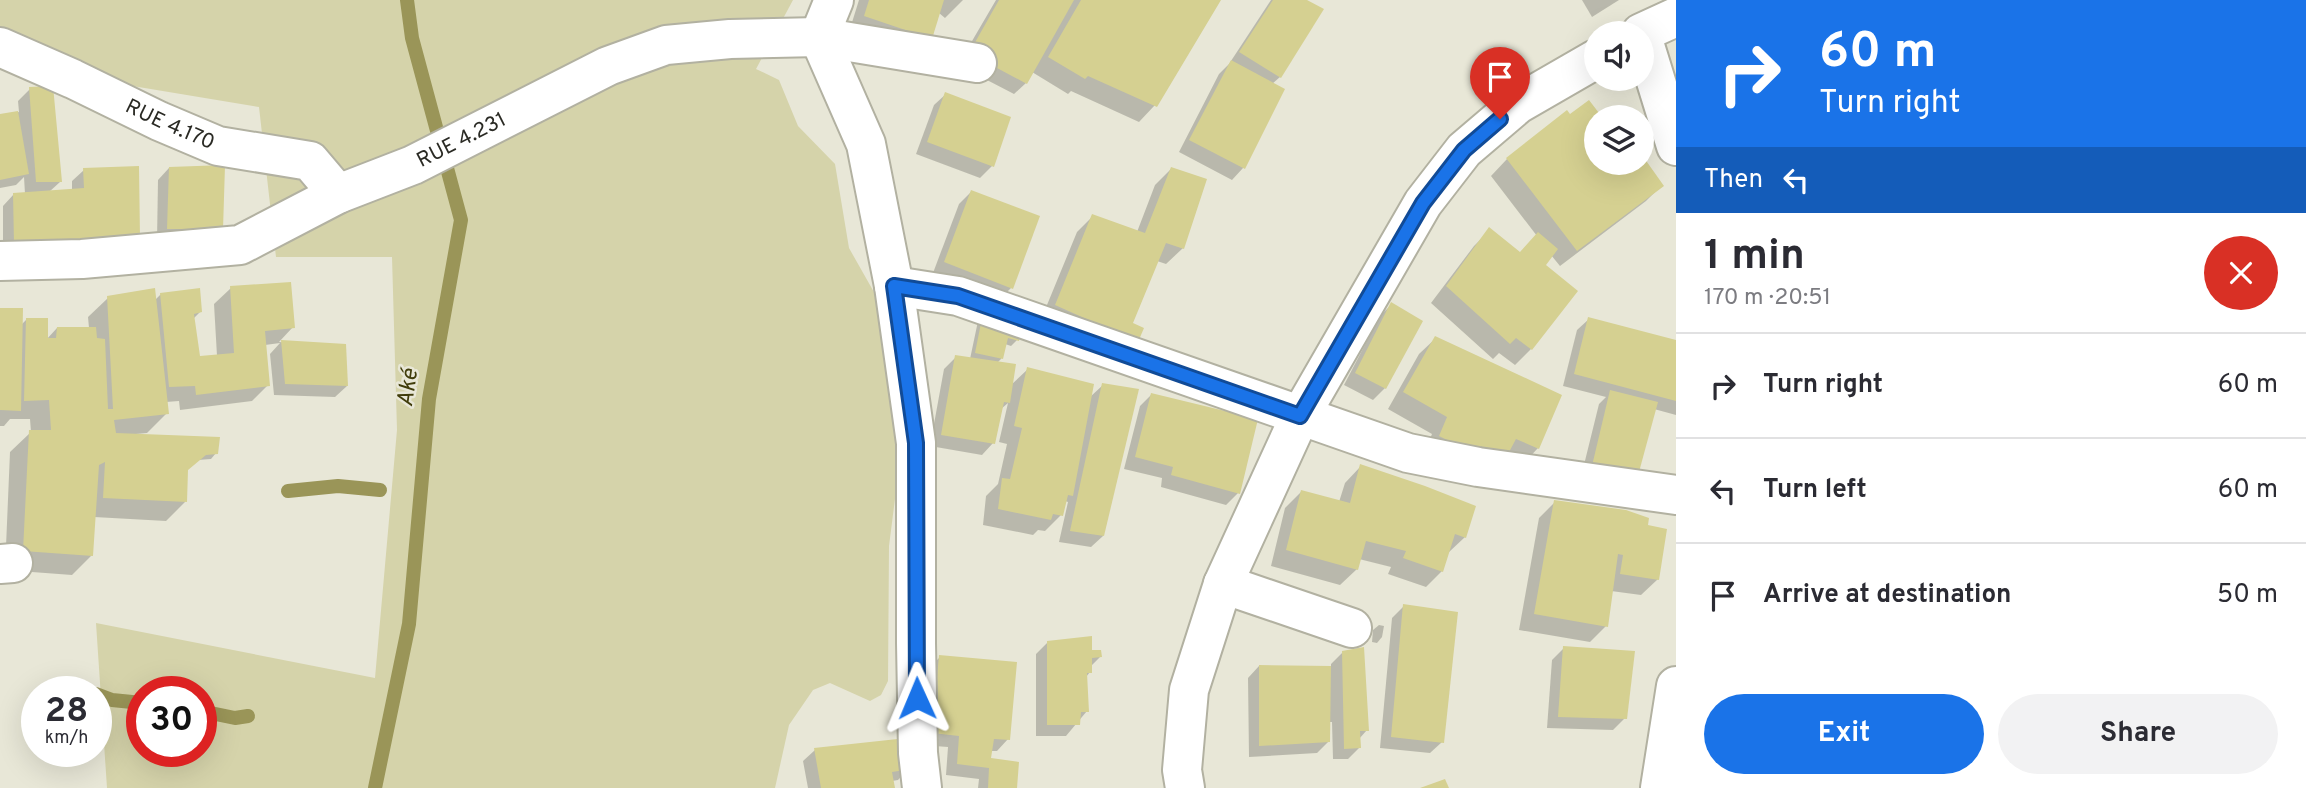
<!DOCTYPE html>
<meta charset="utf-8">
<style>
:root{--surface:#fff;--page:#f2f2f3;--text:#2b2b33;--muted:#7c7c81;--line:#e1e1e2;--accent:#1a73e8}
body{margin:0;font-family:Overpass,sans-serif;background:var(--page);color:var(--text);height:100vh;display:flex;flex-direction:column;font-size:26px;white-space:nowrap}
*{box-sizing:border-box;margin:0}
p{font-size:23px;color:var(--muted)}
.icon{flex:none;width:38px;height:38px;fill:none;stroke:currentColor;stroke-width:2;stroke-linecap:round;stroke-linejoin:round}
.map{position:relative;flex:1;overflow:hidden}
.sheet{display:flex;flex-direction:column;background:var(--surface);width:630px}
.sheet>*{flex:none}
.hud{background:#1a73e8;color:#fff;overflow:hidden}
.buttons{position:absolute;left:1584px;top:21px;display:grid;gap:14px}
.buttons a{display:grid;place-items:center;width:70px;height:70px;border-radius:50%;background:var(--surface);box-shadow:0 7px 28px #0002;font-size:35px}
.speed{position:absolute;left:21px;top:676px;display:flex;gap:14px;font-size:35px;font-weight:700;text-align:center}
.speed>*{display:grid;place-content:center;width:91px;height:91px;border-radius:50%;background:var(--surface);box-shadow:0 7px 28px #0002;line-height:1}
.speed small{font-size:18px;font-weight:400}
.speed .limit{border:10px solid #d22;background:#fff;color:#111}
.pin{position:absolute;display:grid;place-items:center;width:60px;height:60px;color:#fff;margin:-72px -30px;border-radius:50% 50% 50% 0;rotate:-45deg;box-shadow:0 0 7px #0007}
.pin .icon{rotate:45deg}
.me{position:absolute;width:77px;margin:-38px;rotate:359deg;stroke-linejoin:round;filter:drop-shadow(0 0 5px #0008)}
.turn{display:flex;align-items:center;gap:24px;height:147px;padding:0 28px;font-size:32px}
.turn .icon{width:91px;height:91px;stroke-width:2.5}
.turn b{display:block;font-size:49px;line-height:60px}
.then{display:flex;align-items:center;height:66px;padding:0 28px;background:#0003;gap:14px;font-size:26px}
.round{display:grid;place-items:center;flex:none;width:74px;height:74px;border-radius:37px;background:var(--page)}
.overview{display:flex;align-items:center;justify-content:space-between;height:119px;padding:0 28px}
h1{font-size:42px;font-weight:700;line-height:52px}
.cta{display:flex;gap:14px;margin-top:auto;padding:14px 28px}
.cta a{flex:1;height:80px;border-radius:42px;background:var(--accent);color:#fff;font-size:28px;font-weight:700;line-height:80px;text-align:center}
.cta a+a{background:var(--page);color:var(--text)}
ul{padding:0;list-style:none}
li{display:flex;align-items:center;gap:21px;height:105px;padding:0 28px;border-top:2px solid var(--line)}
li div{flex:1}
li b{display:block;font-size:26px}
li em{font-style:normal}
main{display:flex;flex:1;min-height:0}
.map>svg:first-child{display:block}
.green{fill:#d5d3aa;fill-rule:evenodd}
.shadow{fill:#0003}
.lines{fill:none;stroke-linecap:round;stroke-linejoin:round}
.stream{stroke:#9a9558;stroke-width:14}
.building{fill:#d5d091}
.street-casing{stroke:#b2b1a1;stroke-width:42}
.street{stroke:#fff;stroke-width:38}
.route-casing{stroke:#114b97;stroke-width:18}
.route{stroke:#1a73e8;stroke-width:12}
.labels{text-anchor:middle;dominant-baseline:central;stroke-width:5;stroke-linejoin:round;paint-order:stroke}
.street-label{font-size:21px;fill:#2a2a24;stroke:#e8e7d7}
.water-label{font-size:23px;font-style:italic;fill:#413d0b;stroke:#e8e7d7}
</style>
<main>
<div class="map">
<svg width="1676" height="788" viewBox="0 0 1676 788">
<rect width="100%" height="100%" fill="#e8e7d7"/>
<path class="green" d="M0,0H793L756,69L779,80L798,126L835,164L849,248L879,301L911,444L896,491L889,546L888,681L881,695L870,701L830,683L813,690L789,725L775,788H107L96,623L375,678L397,430L392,257H276L259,107L0,64ZM142,691H201V751H142Z"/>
<g class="shadow">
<path d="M859,0H963L945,18L939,13L931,38L849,32Z"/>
<path d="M996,0H1218L1155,105L1139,122L1071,91L1068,94L1032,72L1026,83L1014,94L958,65Z"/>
<path d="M1271,0H1304L1280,77L1272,84L1283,89L1243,168L1232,180L1179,152L1219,74L1229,64Z"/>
<path d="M1582,0H1619L1592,17Z"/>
<path d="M30,89L60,182L49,192L72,191V181L84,170L139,237L3,254V206L14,194H25L24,177L16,185L0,188V116L19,112L18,101Z"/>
<path d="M946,94L992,166L980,178L916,154L934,105Z"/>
<path d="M1589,102L1600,117H1596V163H1642V158L1662,185L1646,201L1560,266L1551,255L1544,265L1531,349L1515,365L1499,353L1493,359L1431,303L1474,246L1490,230L1519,254L1537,236L1491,176L1507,159L1567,112L1570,116Z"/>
<path d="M169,168L221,228L157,240L158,180Z"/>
<path d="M1171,169L1183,248L1166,264L1157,261L1131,324L1142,329L1040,322L1077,232L1093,216L1137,232L1155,185Z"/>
<path d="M971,192L1011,288L1000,299L933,273L959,204Z"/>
<path d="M231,288L293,327L279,342L344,346L347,386L335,397L274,395L270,354L280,343L265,345L268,385L252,401L180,410L179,401L166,402L167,413L147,433L136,434L216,453L211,459L198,460L186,471L185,502L166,521L94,517L92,555L72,575L5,570L10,452L31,432L30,419H10L4,426H0V310L21,325L26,320L46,340L57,328H89L88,317L108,298L154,301L161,294L200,312L193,319L198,358L217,356L214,304Z"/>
<path d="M1391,305L1421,322L1385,388L1373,400L1344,385L1380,316Z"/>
<path d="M1589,319L1676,342V415L1654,409L1580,481L1599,404L1606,397L1563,386L1577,330Z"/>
<path d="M978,321L1017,340L1011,346L1005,344L1001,359L997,363L1011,385L1028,369L1090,397L1103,385V536L1091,547L1059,542L1068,502L1065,501L1061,515L1045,531L1038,530L1033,535L983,525L986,496L998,484L1007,444L999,442L1008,403L1001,409L993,443L982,455L930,446L944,369L956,357L970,359Z"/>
<path d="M1436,338L1538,448L1522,465L1424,453L1432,434L1388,409L1419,354Z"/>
<path d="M1151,395L1238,493L1226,505L1161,487L1162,478L1124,469L1140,406Z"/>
<path d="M1361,466L1465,537L1448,553L1442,571L1426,587L1388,574L1391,567L1359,559L1357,569L1340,585L1271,566L1285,508L1301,492L1339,502L1345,483Z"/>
<path d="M1555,502L1646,526L1658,579L1641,595L1611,591L1606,626L1590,642L1519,630L1539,518Z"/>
<path d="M1404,606L1442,742L1430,753L1380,748L1392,618Z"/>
<path d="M1379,625L1384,626L1382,637L1377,643L1372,642L1373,630Z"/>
<path d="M1048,642L1090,651L1100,657L1090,667V672L1086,677L1087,711L1066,736H1036V654Z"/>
<path d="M1564,648L1625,718L1613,730L1547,728L1552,660Z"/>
<path d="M1343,652L1367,730L1359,739V748L1348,759H1333L1332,722H1329V741L1317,753L1249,757L1248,678L1259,666L1331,667V664Z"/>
<path d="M940,657L1008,739L997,751H990L989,760L1015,788H978L979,779L946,775L948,747L921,745L928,669Z"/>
<path d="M815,750L909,768L898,780L892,781L893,788H808L803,761Z"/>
</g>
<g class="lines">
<g class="stream">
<path d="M288,491L338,486L380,490"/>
<path d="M96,694L112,700L142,703"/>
<path d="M201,711L235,718L248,716"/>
<path d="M375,788L409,624L429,399L461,220L412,38L407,0"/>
</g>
</g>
<g class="building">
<path d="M869,0H944L932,39L864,16Z"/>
<path d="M999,0H1074L1027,84L969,53Z"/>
<path d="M1081,0H1221L1157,107L1088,76L1085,79L1048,57Z"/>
<path d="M1273,0H1307L1324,9L1281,78L1239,52Z"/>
<path d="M1231,60L1285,89L1245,169L1189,140Z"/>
<path d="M53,86L62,182H36L29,87Z"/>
<path d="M945,92L1011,117L994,167L927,142Z"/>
<path d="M1589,100L1602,117H1596V163H1642V155L1664,186L1577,251L1506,158L1567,110L1570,114Z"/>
<path d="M18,111L29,174L0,180V114Z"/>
<path d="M225,165L223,229H167L169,167Z"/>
<path d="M139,166L140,238L14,244L13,193L84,188L83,168Z"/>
<path d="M1171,167L1207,179L1184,249L1166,243L1133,323L1144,328L1138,342L1055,305L1092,214L1145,233Z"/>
<path d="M971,190L1040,216L1013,289L944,262Z"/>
<path d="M1489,227L1520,252L1538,232L1558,249L1546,265L1578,291L1532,350L1516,338L1510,344L1446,286Z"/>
<path d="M291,282L295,328L265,331L270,386L196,395L195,386L169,387L160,293L200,288L202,312L194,314L200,356L234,353L230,286Z"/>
<path d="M155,288L169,414L114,420L116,433L220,437L218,454L206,455L188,470L187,502L103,498L105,462L99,465L93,556L23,551L29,430H51L49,400L24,401L26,318H48V338H56L57,327H96L97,338L105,339L108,409H113L107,296Z"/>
<path d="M1391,302L1423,321L1386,389L1355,373Z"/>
<path d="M0,308H23L21,411L0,410Z"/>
<path d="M983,313L1022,325L1019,341L1008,338L1003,359L975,353Z"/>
<path d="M1588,317L1676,340V401L1574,374Z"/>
<path d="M1435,336L1562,395L1539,449L1516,439L1501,467L1439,436L1447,417L1403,392Z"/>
<path d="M281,340L346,344L348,386L285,384Z"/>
<path d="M955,355L1016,364L1010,403L1004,402L995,444L941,435Z"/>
<path d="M1027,367L1094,384L1073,496L1068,495L1063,516L1053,514L1051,520L998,509L1002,478L1010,479L1022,428L1014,426Z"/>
<path d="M1102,383L1139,389L1104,536L1070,531Z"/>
<path d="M1610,390L1658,402L1636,483L1591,470Z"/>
<path d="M1151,393L1258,419L1240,494L1171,475L1173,467L1135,457Z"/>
<path d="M1360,464L1425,486L1476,506L1466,538L1455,534L1443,572L1403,558L1406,551L1366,541L1358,570L1286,550L1301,490L1350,503Z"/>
<path d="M1554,500L1626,510L1649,518L1648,525L1667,529L1659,580L1620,574L1623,555L1618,554L1608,627L1534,614Z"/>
<path d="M1403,604L1458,612L1444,743L1391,737Z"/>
<path d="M1092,636V650H1101L1102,657L1092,658V673H1087L1089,712H1081L1080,725H1047V641Z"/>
<path d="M1563,646L1635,651L1627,719L1558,717Z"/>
<path d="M1364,647L1369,731H1360L1361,748L1344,749L1342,651Z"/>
<path d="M939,655L1017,662L1010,740L994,739L991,758L1019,762L1017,788H988L989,768L957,764L959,736L932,733Z"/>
<path d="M1259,665L1331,666L1330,742L1259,746Z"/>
<path d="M907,738L911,769L892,772L895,788H821L814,748Z"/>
<path d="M1445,779L1449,788H1420Z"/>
</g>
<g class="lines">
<defs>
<g id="street">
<path d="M834,0L819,37L866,144L894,286L916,443V643L918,753L922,788"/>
<path d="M1641,33L1676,17"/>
<path d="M1642,36L1676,146"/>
<path id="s1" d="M0,47L73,79L159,121L218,146L310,161L338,194"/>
<path id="s2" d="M0,261L82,259L240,245L338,194L413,165L608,66L666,45L730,39L819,37L977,63"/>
<path d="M894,286L958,296L1408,453L1478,467L1676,495"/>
<path d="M0,564L13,563"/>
<path d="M1223,584L1352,628"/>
<path d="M1185,788L1182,770L1189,690L1223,584L1300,416L1423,203L1464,150L1518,104L1596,59"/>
<path d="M1660,788L1676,686"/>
</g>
</defs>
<use href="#street" class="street-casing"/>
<use href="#street" class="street"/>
</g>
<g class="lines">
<defs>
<path id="route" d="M917,698L916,443L894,286L958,296L1300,416L1423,203L1464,150L1500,119"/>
</defs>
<use href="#route" class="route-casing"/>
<use href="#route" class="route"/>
</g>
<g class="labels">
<g class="street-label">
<text stroke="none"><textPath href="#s1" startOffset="187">RUE 4.170</textPath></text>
<text stroke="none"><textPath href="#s2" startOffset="486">RUE 4.231</textPath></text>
</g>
<g class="water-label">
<text transform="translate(409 388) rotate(-82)">Aké</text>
</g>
</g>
</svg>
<div class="buttons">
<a><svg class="icon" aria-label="sound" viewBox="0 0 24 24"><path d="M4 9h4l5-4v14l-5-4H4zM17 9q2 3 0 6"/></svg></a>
<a><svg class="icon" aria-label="layers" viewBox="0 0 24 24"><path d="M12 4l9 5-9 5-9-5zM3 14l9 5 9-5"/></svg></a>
</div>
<div class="speed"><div>28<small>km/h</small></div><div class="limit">30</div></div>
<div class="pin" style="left:1500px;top:119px;background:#d93025"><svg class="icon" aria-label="arrive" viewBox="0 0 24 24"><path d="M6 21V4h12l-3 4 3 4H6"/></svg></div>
<svg class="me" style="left:917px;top:698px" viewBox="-20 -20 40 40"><path d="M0-17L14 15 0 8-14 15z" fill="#1a73e8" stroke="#fff" stroke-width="4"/></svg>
</div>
<section class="sheet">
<div class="hud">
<div class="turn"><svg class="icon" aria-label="right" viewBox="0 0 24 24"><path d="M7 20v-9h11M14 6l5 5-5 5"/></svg><div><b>60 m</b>Turn right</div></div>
<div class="then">Then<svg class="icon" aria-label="left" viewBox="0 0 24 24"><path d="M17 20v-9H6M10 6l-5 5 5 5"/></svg></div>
</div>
<div class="overview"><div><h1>1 min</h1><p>170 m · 20:51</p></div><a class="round" style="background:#d93025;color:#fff"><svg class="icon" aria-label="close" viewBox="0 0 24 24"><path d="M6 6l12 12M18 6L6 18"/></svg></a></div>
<ul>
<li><svg class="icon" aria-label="right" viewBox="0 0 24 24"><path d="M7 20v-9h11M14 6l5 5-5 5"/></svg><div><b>Turn right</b></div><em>60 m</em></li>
<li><svg class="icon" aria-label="left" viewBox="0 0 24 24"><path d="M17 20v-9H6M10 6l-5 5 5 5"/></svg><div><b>Turn left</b></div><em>60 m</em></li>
<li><svg class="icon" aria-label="arrive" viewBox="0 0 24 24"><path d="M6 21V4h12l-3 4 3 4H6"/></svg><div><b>Arrive at destination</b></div><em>50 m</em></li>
</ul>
<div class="cta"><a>Exit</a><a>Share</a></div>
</section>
</main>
